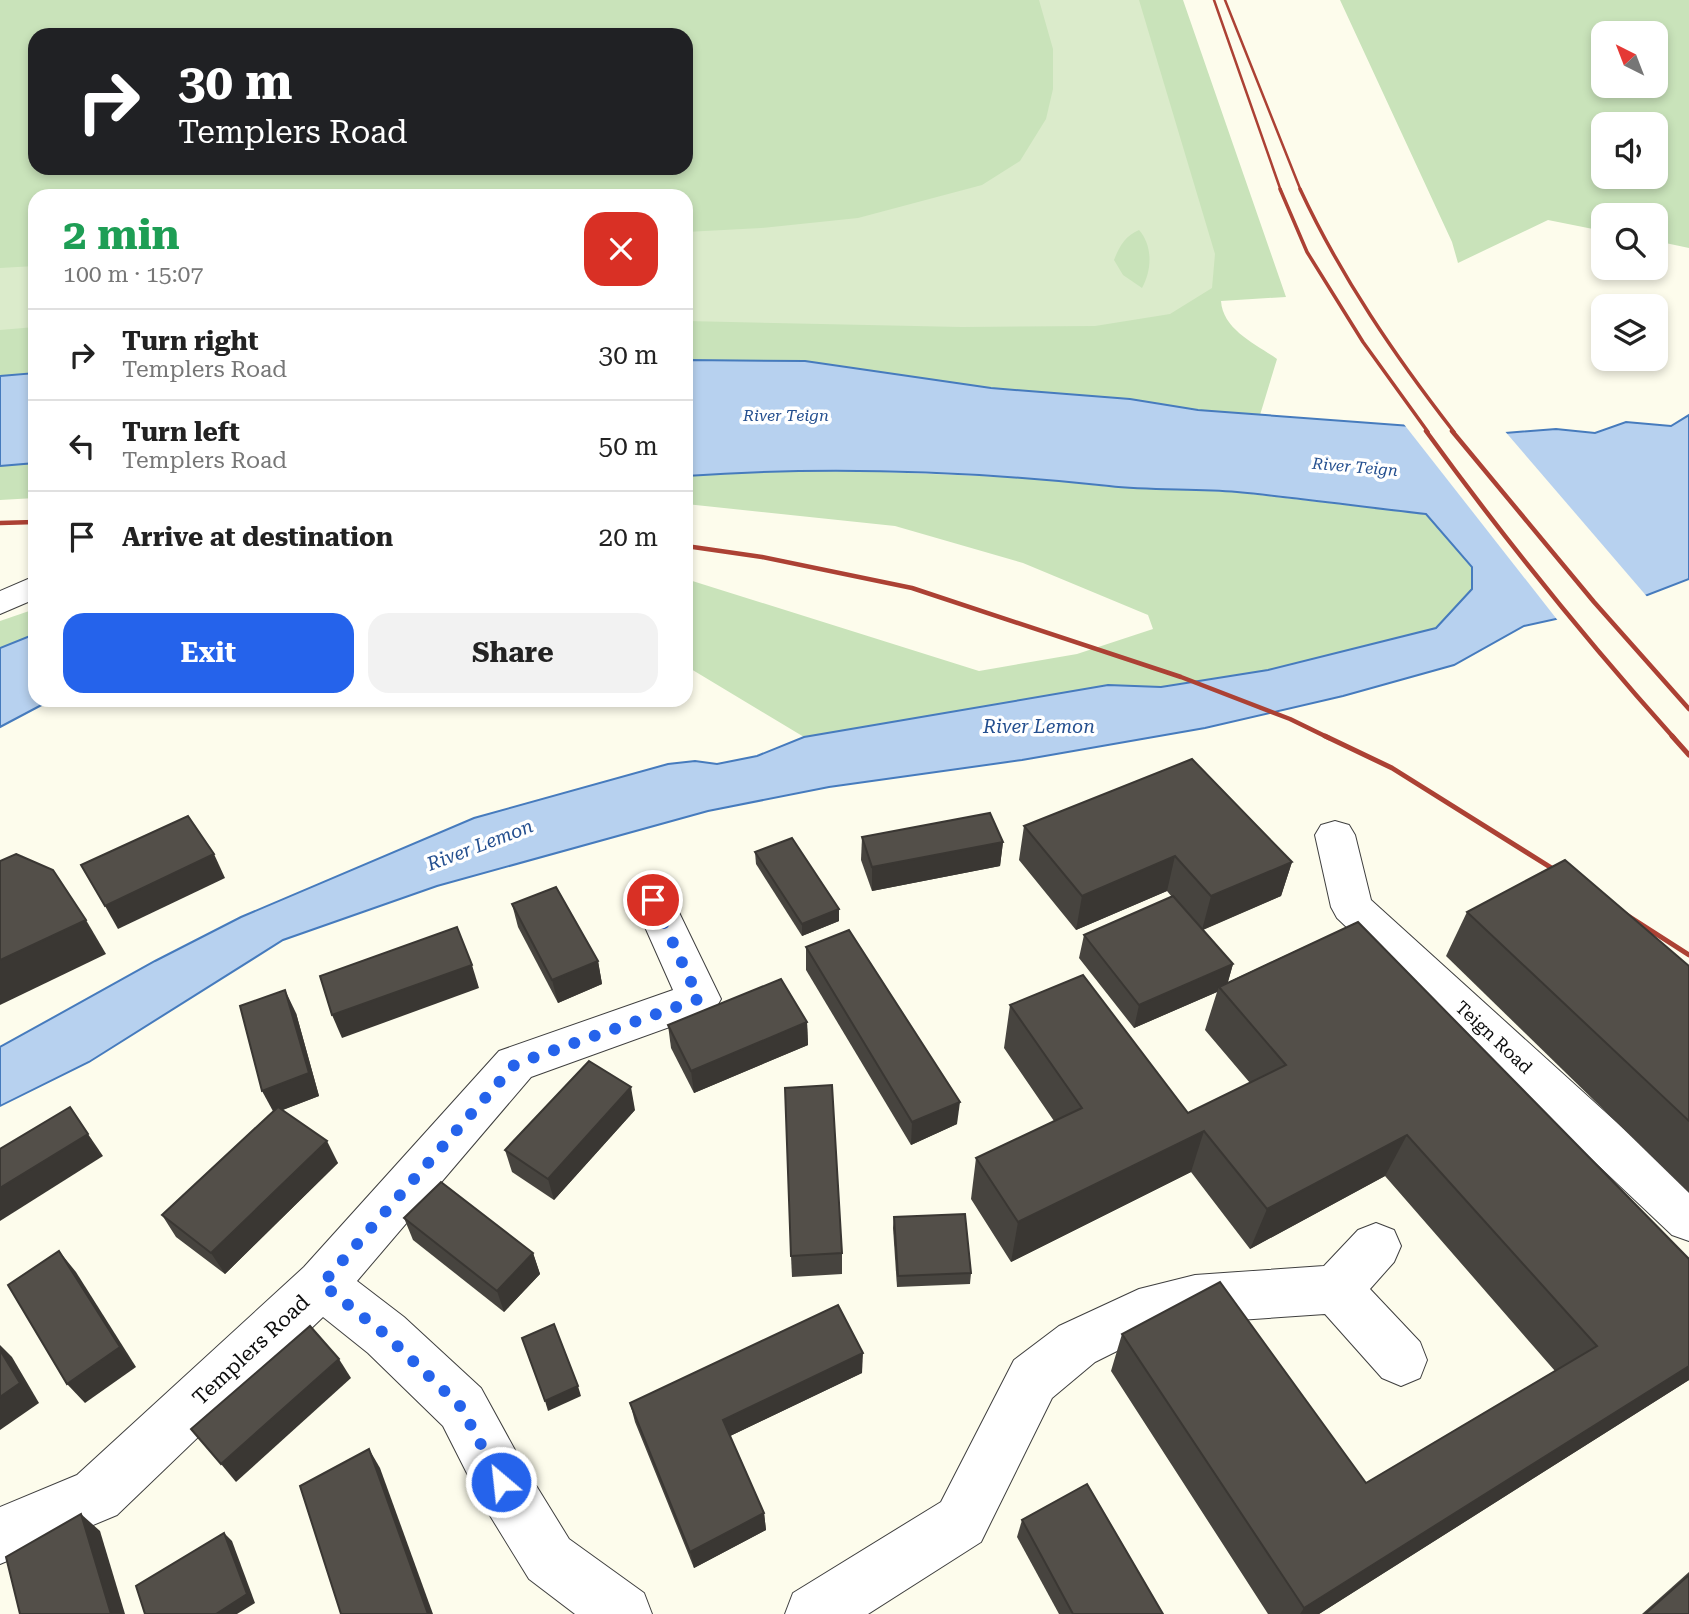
<!DOCTYPE html>
<meta charset="utf-8">
<style>
:root{--surface:#fff;--page:#f2f2f2;--text:#222;--muted:#767676;--line:#e0e0e0;--accent:#2563eb}
body{margin:0;font-family:"Roboto Serif",serif;background:var(--page);color:var(--text);height:100vh;display:flex;flex-direction:column;font-size:26px;white-space:nowrap}
*{box-sizing:border-box;margin:0}
p{font-size:23px;color:var(--muted)}
.icon{flex:none;width:38px;height:38px;fill:none;stroke:currentColor;stroke-width:2;stroke-linecap:round;stroke-linejoin:round}
.map{position:relative;flex:1;overflow:hidden}
.side{position:absolute;left:28px;top:189px;width:665px;height:518px;display:flex;flex-direction:column;background:var(--surface);border-radius:21px;box-shadow:0 4px 10px #0003}
.side>*{flex:none}
.hud{position:absolute;left:28px;top:28px;width:665px;height:147px;border-radius:21px;box-shadow:0 4px 10px #0003;background:#202124;color:#fff;overflow:hidden}
.needle{width:46px;rotate:318deg}
.fabs{position:absolute;left:1591px;top:21px;display:grid;gap:14px}
.fabs a{display:grid;place-items:center;width:77px;height:77px;border-radius:14px;background:var(--surface);box-shadow:0 4px 10px #0003;font-size:35px}
.pin{position:absolute;display:grid;place-items:center;width:60px;height:60px;color:#fff;margin:-30px;border:4px solid #fff;border-radius:50%;box-shadow:0 2px 7px #0007}
.me{position:absolute;width:77px;margin:-38px;rotate:332deg;stroke-linejoin:round;filter:drop-shadow(0 0 5px #0008)}
.turn{display:flex;align-items:center;gap:24px;height:147px;padding:0 35px;font-size:32px}
.turn .icon{width:91px;height:91px;stroke-width:2.5}
.turn b{display:block;font-size:49px;line-height:60px}
.round{display:grid;place-items:center;flex:none;width:74px;height:74px;border-radius:21px;background:var(--page)}
.summary{display:flex;align-items:center;justify-content:space-between;height:119px;padding:0 35px}
h1{font-size:42px;font-weight:700;line-height:52px;color:#1e9e55}
.button{display:flex;gap:14px;margin-top:auto;padding:14px 35px}
.button a{flex:1;height:80px;border-radius:21px;background:var(--accent);color:#fff;font-size:28px;font-weight:700;line-height:80px;text-align:center}
.button a+a{background:var(--page);color:var(--text)}
ul{padding:0;list-style:none}
li{display:flex;align-items:center;gap:21px;height:91px;padding:0 35px;border-top:2px solid var(--line)}
li div{flex:1}
li b{display:block;font-size:26px}
li em{font-style:normal}
.map>svg:first-child{display:block}
.green{fill:#c9e3ba;fill-rule:evenodd}
.pitch{fill:#dbebcb;fill-rule:evenodd}
.water{fill:#b7d1ef;stroke:#467bbd;stroke-width:2}
.pier{fill:#fdfcec}
.lines{fill:none;stroke-linecap:round;stroke-linejoin:round}
.minor-casing{stroke:#3f3f3f;stroke-width:2}
.minor{fill:#fff;fill-rule:evenodd}
.rail-far3{stroke:#ac4134;stroke-width:2.5}
.rail-far2{stroke:#ac4134;stroke-width:3.5}
.rail-far1{stroke:#ac4134;stroke-width:4.5}
.rail{stroke:#ac4134;stroke-width:5}
.wall{fill:#47443f}
.shaded-wall{fill:#3a3733}
.building{fill:#534f49;stroke:#3a3733;stroke-width:2}
.route{stroke:#2563eb;stroke-width:12;stroke-dasharray:0 21.6}
.labels{text-anchor:middle;dominant-baseline:central;stroke-width:7;stroke-linejoin:round;paint-order:stroke}
.far-water-label{font-size:16px;font-style:italic;fill:#244f8f;stroke:#fff}
.street-label{font-size:18px;fill:#0c0c0c;stroke:#fff}
.water-label{font-size:19px;font-style:italic;fill:#244f8f;stroke:#fff}
.near-street-label{font-size:21px;fill:#0c0c0c;stroke:#fff}
</style>
<div class="map">
<svg width="1689" height="1614" viewBox="0 0 1689 1614">
<rect width="100%" height="100%" fill="#fdfcec"/>
<g class="green">
<path d="M0,0H1183L1286,297L1221,301C1223,330 1256,344 1277,359L1260,415L1198,410L1130,399L991,388L805,361L686,360V196H35V373L0,376ZM35,35H686V168H35Z"/>
<path d="M1340,0H1689V248L1656,241V215H1603V231L1548,220L1458,263L1452,242ZM1603,33H1656V86H1603ZM1603,124H1656V177H1603Z"/>
<path d="M35,463V498L0,500V466Z"/>
<path d="M767,470H833L1031,478L1111,487L1234,492L1426,514L1472,567V589L1436,628L1268,670L1161,687L1108,685L804,737L686,666V579L979,671L1077,654L1153,629L1148,615L1023,563L895,526L686,504V476Z"/>
<path d="M35,609V634L0,648V621Z"/>
</g>
<g class="pitch">
<path d="M1039,0H1139L1215,254L1212,288L1170,314L1095,326L962,327L686,321V232L761,228L858,218L982,185L1020,161L1046,119L1053,89V49ZM1139,230C1153,246 1152,270 1142,288L1123,275L1114,260C1119,247 1125,236 1139,230Z"/>
<path d="M35,266V327L0,330V268Z"/>
</g>
<g class="water">
<path d="M686,360L805,361L991,388L1130,399L1198,410L1505,433L1556,429L1595,433L1626,422L1671,426L1689,415V579L1624,604L1524,626L1454,665L1343,696L1205,728L1022,760L829,787L708,811L437,886L283,940L89,1062L0,1106V1047L155,961L241,917L474,818L668,764L695,761L717,764L757,756L804,737L1108,685L1161,687L1268,670L1436,628L1472,589V567L1426,514C1363,507 1300,498 1237,492C1194,488 1152,491 1109,486C969,471 827,466 686,476Z"/>
<path d="M35,373V463L0,466V376Z"/>
<path d="M35,634V700H51L0,727V648Z"/>
</g>
<path class="pier" d="M1403,423L1503,429L1649,599L1625,608L1559,622Z"/>
<g class="lines">
<defs>
<g id="minor">
<path d="M35,576V599L0,614V591Z"/>
<path d="M1335,821L1349,825L1355,835L1371,900L1689,1188V1241L1672,1235L1337,918L1331,907L1315,835L1321,825Z"/>
<path d="M653,884L667,889L673,900L721,999L714,1011L531,1077L357,1281L404,1317L481,1388L521,1461L569,1539L644,1593L652,1614H575L529,1579L481,1501L443,1426L368,1353L323,1317L117,1515L0,1564V1507L77,1475L304,1267L499,1051L673,990L633,900L639,889Z"/>
<path d="M1376,1223L1394,1230L1401,1246L1394,1262L1370,1289L1420,1342L1427,1360L1420,1378L1401,1386L1382,1378L1325,1314L1195,1323L1147,1336L1095,1362L1052,1398L981,1542L868,1614H785L793,1593L941,1502L1014,1360L1059,1326L1139,1289L1195,1275L1324,1266L1358,1230Z"/>
</g>
</defs>
<use href="#minor" class="minor-casing"/>
<use href="#minor" class="minor"/>
<g class="rail-far3">
<path d="M1214,0L1281,191"/>
<path d="M1225,0L1301,191"/>
</g>
<g class="rail-far2">
<path d="M1280,189L1307,252L1363,342L1428,432"/>
<path d="M1300,189C1341,277 1395,356 1454,432"/>
</g>
<g class="rail-far1">
<path d="M1426,431C1503,537 1586,640 1674,738"/>
<path d="M1452,431L1594,602L1689,709"/>
<path d="M0,523L35,522"/>
<path d="M686,546L762,557L912,588L1181,677L1290,719L1329,738"/>
</g>
<g class="rail">
<path d="M1325,736L1392,768L1566,877"/>
<path d="M1672,736L1689,755"/>
<path d="M1622,912L1689,955"/>
</g>
</g>
<g class="wall">
<path d="M1024,826L1292,862L1281,896L1203,930L1233,964L1228,982L1358,922L1689,1380L1319,1614H1268L1111,1371L1122,1334L1366,1483L1555,1371L1385,1176L1250,1249L1191,1172L1011,1262L971,1199L976,1158L1054,1121L1004,1048L1010,1005L1188,1113L1250,1083L1205,1030L1217,992L1134,1028L1079,958L1084,935L1172,897L1167,891L1076,930L1019,860Z"/>
<path d="M862,837L1003,842L1000,866L872,891L861,860Z"/>
<path d="M755,852L839,909V921L802,936L756,864Z"/>
<path d="M512,904L598,961L602,984L558,1003L518,927Z"/>
<path d="M1467,912L1689,966V1193L1446,956Z"/>
<path d="M806,947L957,1124L911,1145L806,970Z"/>
<path d="M296,1013L319,1096L283,1110L338,1163L225,1274L176,1237L162,1215L273,1112Z"/>
<path d="M807,1022L808,1045L694,1093L671,1048L668,1025Z"/>
<path d="M635,1110L554,1200L512,1172L505,1150Z"/>
<path d="M894,1217L971,1273L970,1284L897,1287L893,1228Z"/>
<path d="M404,1218L533,1253L540,1274L504,1312L413,1240Z"/>
<path d="M842,1253V1274L792,1277L791,1256Z"/>
<path d="M862,1373L730,1436L764,1513L766,1530L694,1568L635,1422L630,1403Z"/>
<path d="M1022,1520L1163,1614H1059L1017,1537Z"/>
<path d="M1689,1572V1614H1642Z"/>
</g>
<g class="shaded-wall">
<path d="M1003,842L1000,866L872,891V867Z"/>
<path d="M214,854L225,878L118,929L105,906Z"/>
<path d="M1175,856L1167,891L1076,930L1082,896Z"/>
<path d="M1292,862L1281,896L1202,930L1211,896Z"/>
<path d="M839,909V921L802,936V924Z"/>
<path d="M86,920L106,954L0,1005V960Z"/>
<path d="M598,961L602,984L558,1003L552,980Z"/>
<path d="M1233,964L1226,988L1219,987L1217,992L1134,1028L1139,1005Z"/>
<path d="M472,965L479,988L342,1038L332,1015Z"/>
<path d="M285,990L296,1013L319,1096L274,1113L262,1091Z"/>
<path d="M807,1022L808,1045L694,1093L691,1071Z"/>
<path d="M631,1087L635,1110L554,1200L548,1179Z"/>
<path d="M960,1102L957,1124L911,1145L912,1122Z"/>
<path d="M1204,1131L1191,1172L1011,1262L1018,1222Z"/>
<path d="M88,1134L103,1156L0,1221V1188Z"/>
<path d="M1407,1135L1385,1176L1250,1249L1267,1209Z"/>
<path d="M327,1141L338,1163L225,1274L211,1253Z"/>
<path d="M59,1251L76,1272L136,1367L85,1403L67,1384Z"/>
<path d="M533,1253L540,1274L504,1312L497,1291Z"/>
<path d="M0,1345L12,1357L39,1403L0,1430Z"/>
<path d="M863,1353L862,1373L726,1438L723,1420Z"/>
<path d="M339,1359L351,1378L236,1482L221,1464Z"/>
<path d="M1689,1366V1380L1319,1614H1300L1304,1608Z"/>
<path d="M578,1386L581,1396L548,1411L545,1401Z"/>
<path d="M369,1449L380,1468L433,1614H428Z"/>
<path d="M764,1513L766,1530L694,1568L690,1552Z"/>
<path d="M81,1514L100,1531L125,1614H111Z"/>
<path d="M224,1533L232,1541L255,1603L237,1614H216Z"/>
</g>
<g class="building">
<path d="M1192,759L1292,862L1211,896L1175,856L1082,896L1024,826Z"/>
<path d="M990,813L1003,842L872,867L862,837Z"/>
<path d="M188,816L214,854L105,906L81,865Z"/>
<path d="M792,838L839,909L802,924L755,852Z"/>
<path d="M16,854L53,870L86,920L0,960V861Z"/>
<path d="M1565,860L1689,966V1121L1467,912Z"/>
<path d="M556,887L598,961L552,980L512,904Z"/>
<path d="M1173,896L1233,964L1139,1005L1084,935Z"/>
<path d="M1358,922L1689,1259V1366L1304,1608L1122,1334L1220,1282L1366,1483L1597,1346L1407,1135L1267,1209L1204,1131L1018,1222L976,1158L1082,1108L1010,1005L1083,975L1188,1113L1286,1065L1219,987Z"/>
<path d="M457,927L472,965L332,1015L320,976Z"/>
<path d="M849,930L960,1102L912,1122L806,947Z"/>
<path d="M781,979L807,1022L691,1071L668,1025Z"/>
<path d="M285,990L309,1073L262,1091L240,1006Z"/>
<path d="M589,1061L631,1087L548,1179L505,1150Z"/>
<path d="M832,1085L842,1253L791,1256L785,1088Z"/>
<path d="M70,1107L88,1134L0,1188V1149Z"/>
<path d="M278,1107L327,1141L211,1253L162,1215Z"/>
<path d="M441,1182L533,1253L497,1291L404,1218Z"/>
<path d="M965,1214L971,1273L898,1276L894,1217Z"/>
<path d="M59,1251L120,1347L67,1384L8,1285Z"/>
<path d="M838,1305L863,1353L723,1420L764,1513L690,1552L630,1403Z"/>
<path d="M554,1324L578,1386L545,1401L522,1338Z"/>
<path d="M310,1326L339,1359L221,1464L191,1429Z"/>
<path d="M0,1350L20,1383L0,1397Z"/>
<path d="M369,1449L428,1614H341L300,1486Z"/>
<path d="M1087,1484L1163,1614H1073L1022,1520Z"/>
<path d="M81,1514L111,1614H20L6,1557Z"/>
<path d="M224,1533L247,1594L216,1614H145L136,1586Z"/>
<path d="M1689,1575V1614H1645Z"/>
</g>
<g class="lines">
<path class="route" d="M501,1482L461,1407L386,1335L322,1284L515,1064L699,999L653,900"/>
</g>
<g class="labels">
<g class="far-water-label">
<text x="786" y="415">River Teign</text>
<text transform="translate(1355 467) rotate(5)">River Teign</text>
</g>
<g class="street-label">
<text transform="translate(1494 1037) rotate(43)">Teign Road</text>
</g>
<g class="water-label">
<text x="1039" y="726">River Lemon</text>
<text transform="translate(480 845) rotate(-21)">River Lemon</text>
</g>
<g class="near-street-label">
<text transform="translate(251 1350) rotate(-43)">Templers Road</text>
</g>
</g>
</svg>
<div class="fabs">
<a><svg class="needle" viewBox="-14 -14 28 28"><path d="M0-13l5 13h-10z" fill="#e53935"/><path d="M0 13l5-13h-10z" fill="#767676"/></svg></a>
<a><svg class="icon" aria-label="sound" viewBox="0 0 24 24"><path d="M4 9h4l5-4v14l-5-4H4zM17 9q2 3 0 6"/></svg></a>
<a><svg class="icon" aria-label="search" viewBox="0 0 24 24"><circle cx="10" cy="10" r="6"/><path d="M15 15l6 6"/></svg></a>
<a><svg class="icon" aria-label="layers" viewBox="0 0 24 24"><path d="M12 4l9 5-9 5-9-5zM3 14l9 5 9-5"/></svg></a>
</div>
<div class="pin" style="left:653px;top:900px;background:#d93025"><svg class="icon" aria-label="arrive" viewBox="0 0 24 24"><path d="M6 21V4h12l-3 4 3 4H6"/></svg></div>
<svg class="me" style="left:501px;top:1482px" viewBox="-20 -20 40 40"><circle r="17" fill="#2563eb" stroke="#fff" stroke-width="3"/><path d="M0-11L8 9 0 5-8 9z" fill="#fff"/></svg>
<div class="hud">
<div class="turn"><svg class="icon" aria-label="right" viewBox="0 0 24 24"><path d="M7 20v-9h11M14 6l5 5-5 5"/></svg><div><b>30 m</b>Templers Road</div></div>
</div>
<section class="side">
<div class="summary"><div><h1>2 min</h1><p>100 m · 15:07</p></div><a class="round" style="background:#d93025;color:#fff"><svg class="icon" aria-label="close" viewBox="0 0 24 24"><path d="M6 6l12 12M18 6L6 18"/></svg></a></div>
<ul>
<li><svg class="icon" aria-label="right" viewBox="0 0 24 24"><path d="M7 20v-9h11M14 6l5 5-5 5"/></svg><div><b>Turn right</b><p>Templers Road</p></div><em>30 m</em></li>
<li><svg class="icon" aria-label="left" viewBox="0 0 24 24"><path d="M17 20v-9H6M10 6l-5 5 5 5"/></svg><div><b>Turn left</b><p>Templers Road</p></div><em>50 m</em></li>
<li><svg class="icon" aria-label="arrive" viewBox="0 0 24 24"><path d="M6 21V4h12l-3 4 3 4H6"/></svg><div><b>Arrive at destination</b></div><em>20 m</em></li>
</ul>
<div class="button"><a>Exit</a><a>Share</a></div>
</section>
</div>
